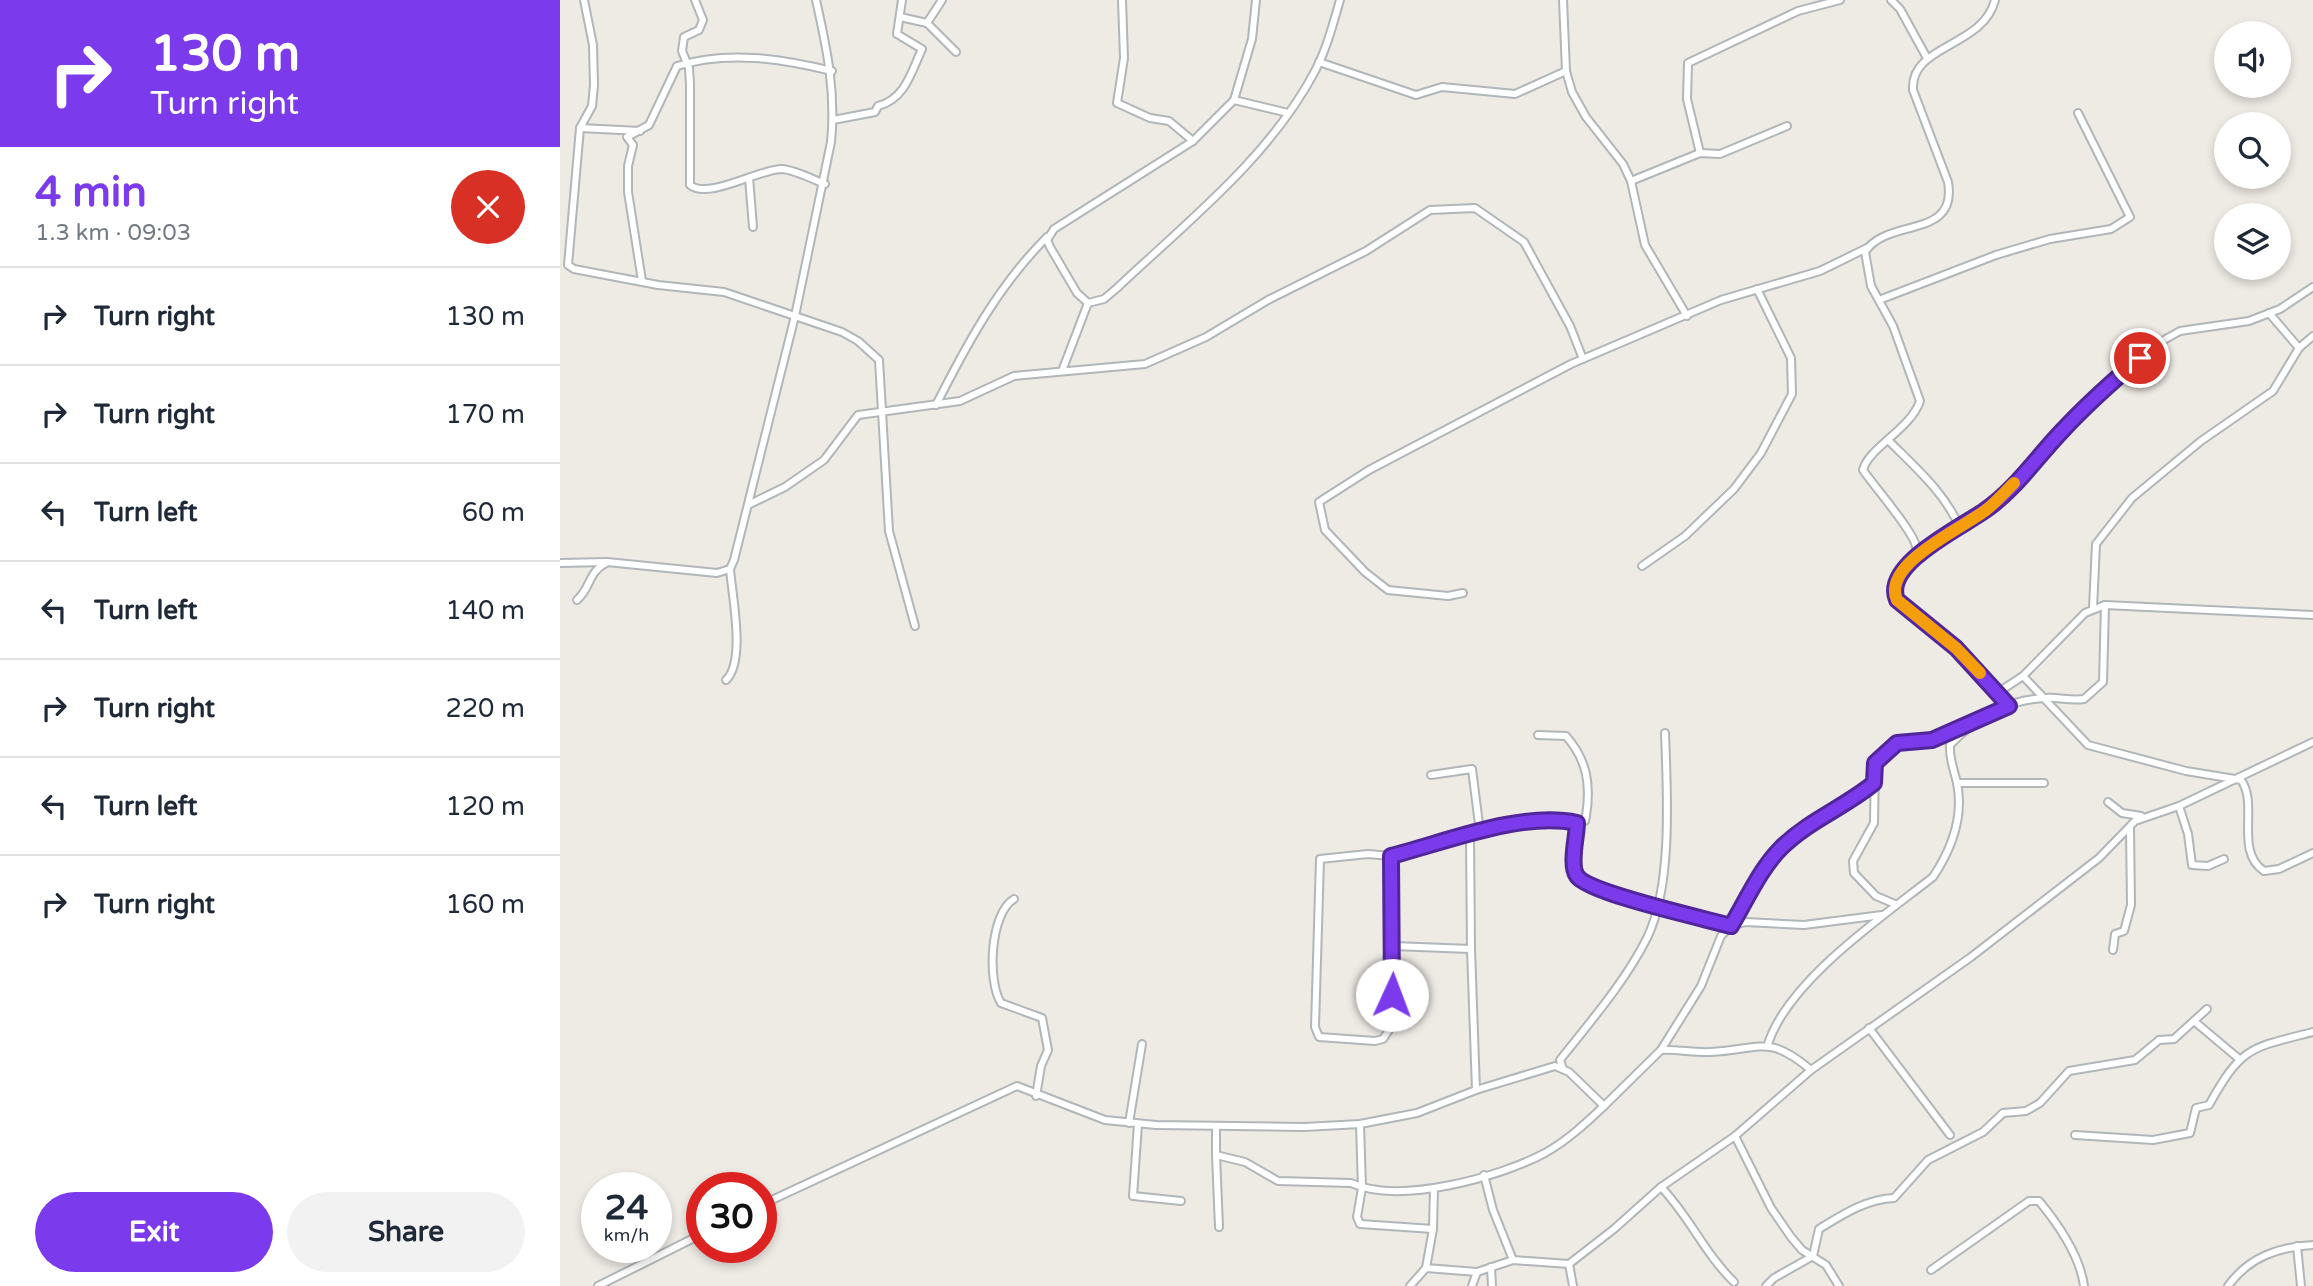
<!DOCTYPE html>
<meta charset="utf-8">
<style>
:root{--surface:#fff;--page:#f2f2f3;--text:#1f2937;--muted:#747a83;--line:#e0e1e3;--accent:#7c3aed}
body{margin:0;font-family:"Varela Round",sans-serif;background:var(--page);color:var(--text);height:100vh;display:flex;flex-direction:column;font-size:26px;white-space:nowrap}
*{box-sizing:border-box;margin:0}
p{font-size:23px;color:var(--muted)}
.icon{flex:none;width:38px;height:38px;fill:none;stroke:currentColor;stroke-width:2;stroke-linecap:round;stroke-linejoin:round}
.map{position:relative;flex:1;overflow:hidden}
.drawer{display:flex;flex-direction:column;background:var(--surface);width:560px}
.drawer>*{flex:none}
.guide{background:#7c3aed;color:#fff;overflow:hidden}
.controls{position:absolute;left:1654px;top:21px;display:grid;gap:14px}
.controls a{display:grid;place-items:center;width:77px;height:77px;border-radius:50%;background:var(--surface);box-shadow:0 4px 10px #0003;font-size:35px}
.speed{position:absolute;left:21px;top:1172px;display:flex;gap:14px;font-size:35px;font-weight:700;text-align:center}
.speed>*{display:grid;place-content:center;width:91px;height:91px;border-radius:50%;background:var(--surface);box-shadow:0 4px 10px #0003;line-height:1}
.speed small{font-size:18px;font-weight:400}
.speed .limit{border:10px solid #d22;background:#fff;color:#111}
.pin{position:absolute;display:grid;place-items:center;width:60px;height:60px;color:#fff;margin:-30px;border:4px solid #fff;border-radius:50%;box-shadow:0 2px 7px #0007}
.me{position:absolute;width:77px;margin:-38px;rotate:2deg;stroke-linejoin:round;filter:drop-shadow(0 0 5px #0008)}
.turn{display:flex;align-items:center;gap:24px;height:147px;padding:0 35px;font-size:32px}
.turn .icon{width:91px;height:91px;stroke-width:2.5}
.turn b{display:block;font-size:49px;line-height:60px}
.round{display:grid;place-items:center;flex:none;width:74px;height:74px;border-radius:37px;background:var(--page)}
.head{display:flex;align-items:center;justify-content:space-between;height:119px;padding:0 35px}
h1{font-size:42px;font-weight:700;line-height:52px;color:var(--accent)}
.primary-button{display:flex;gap:14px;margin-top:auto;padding:14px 35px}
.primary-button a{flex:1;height:80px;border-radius:42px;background:var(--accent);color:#fff;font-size:28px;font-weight:700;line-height:80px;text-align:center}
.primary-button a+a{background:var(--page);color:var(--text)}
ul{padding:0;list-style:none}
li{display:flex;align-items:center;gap:21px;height:98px;padding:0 35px;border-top:2px solid var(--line)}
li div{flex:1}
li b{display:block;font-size:26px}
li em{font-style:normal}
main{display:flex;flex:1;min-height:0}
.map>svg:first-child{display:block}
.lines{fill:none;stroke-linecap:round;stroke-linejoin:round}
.minor-casing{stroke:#b1b6b9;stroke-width:10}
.minor{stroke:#fff;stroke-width:6}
.route-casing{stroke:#51269a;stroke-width:18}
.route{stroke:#7c3aed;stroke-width:12}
.slow{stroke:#f59e0b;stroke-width:12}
</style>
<main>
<section class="drawer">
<div class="guide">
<div class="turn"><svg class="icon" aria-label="right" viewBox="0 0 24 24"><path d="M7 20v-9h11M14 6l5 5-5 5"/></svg><div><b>130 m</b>Turn right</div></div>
</div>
<div class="head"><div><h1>4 min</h1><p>1.3 km · 09:03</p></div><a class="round" style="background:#d93025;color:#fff"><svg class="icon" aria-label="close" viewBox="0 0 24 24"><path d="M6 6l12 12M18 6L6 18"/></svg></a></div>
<ul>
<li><svg class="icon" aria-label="right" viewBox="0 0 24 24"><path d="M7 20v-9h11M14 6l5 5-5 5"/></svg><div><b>Turn right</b></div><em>130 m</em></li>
<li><svg class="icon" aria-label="right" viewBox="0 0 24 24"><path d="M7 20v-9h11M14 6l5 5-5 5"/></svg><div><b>Turn right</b></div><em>170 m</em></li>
<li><svg class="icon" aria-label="left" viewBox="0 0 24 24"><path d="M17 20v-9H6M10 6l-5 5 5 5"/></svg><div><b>Turn left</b></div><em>60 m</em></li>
<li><svg class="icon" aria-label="left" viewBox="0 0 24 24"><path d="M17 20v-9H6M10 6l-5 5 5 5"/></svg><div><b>Turn left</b></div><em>140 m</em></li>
<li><svg class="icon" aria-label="right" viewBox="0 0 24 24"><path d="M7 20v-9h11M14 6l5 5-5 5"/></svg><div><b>Turn right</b></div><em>220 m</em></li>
<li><svg class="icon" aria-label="left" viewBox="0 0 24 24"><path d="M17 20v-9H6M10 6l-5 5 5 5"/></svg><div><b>Turn left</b></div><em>120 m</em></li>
<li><svg class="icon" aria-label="right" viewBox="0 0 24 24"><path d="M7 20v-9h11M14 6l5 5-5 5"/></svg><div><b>Turn right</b></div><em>160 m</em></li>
</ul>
<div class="primary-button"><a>Exit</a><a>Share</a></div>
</section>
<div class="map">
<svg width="1753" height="1286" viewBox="0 0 1753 1286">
<rect width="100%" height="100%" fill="#eeeae4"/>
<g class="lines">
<defs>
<g id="minor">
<path d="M24,0L33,45L34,85L32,106L20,128L8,265L14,269L98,285L164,292L282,332L298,341L319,360L329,531L355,626"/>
<path d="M135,0L143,20L139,30L124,37L122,51L129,68L130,84V185C148,200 199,169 222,169C235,170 252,179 265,184"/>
<path d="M562,0L564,58L557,103L590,118L609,121L633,141"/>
<path d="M1003,0L1006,71L1012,92L1026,117L1063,164L1071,181L1085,245L1127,316"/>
<path d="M1331,0L1340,9L1367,58"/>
<path d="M1435,0C1423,48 1350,44 1353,90L1388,182C1398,240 1327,217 1305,252L1311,286L1333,326L1360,401C1351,429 1308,448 1303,470C1313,485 1355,533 1356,547C1358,569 1326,574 1337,600L1396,648L1449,706"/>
<path d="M340,17L367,23L396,52"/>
<path d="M367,23L382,0"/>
<path d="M759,62L856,95L882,87L955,94L1006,71"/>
<path d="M674,100L692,39L696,0"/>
<path d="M273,120L315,112L318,106C345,99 351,73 362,49L337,34L342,0"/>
<path d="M20,128L80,131"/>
<path d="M1140,153L1127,99L1128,63L1238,11L1280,0"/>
<path d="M189,178L193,227"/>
<path d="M1071,181L1140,153L1160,154L1227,126"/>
<path d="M82,281L68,192V166L73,145L67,137L89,125L117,66C168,50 222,59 272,71"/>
<path d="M1319,300L1436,255L1490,239L1551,229L1570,217L1518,113"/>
<path d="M528,303L517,293L490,247L487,240L494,229L633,141L674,100L728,113"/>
<path d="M1709,313L1739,348"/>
<path d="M502,371L528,303L544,299L557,288C627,222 710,157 755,71C767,48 773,24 780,0"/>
<path d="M376,405C407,344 438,286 487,237"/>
<path d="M1329,441C1356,468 1385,493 1400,528"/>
<path d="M190,504L225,487L264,460L298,415L400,401L454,376L585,364L646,337L708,300L806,251L870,210L915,208L964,242L1010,326L1023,359"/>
<path d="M1354,557L1428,509L1503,429L1595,345L1620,331L1689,321L1720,309L1753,287"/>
<path d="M0,563L47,562L157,573L170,569L174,560L235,316L271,142C276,92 267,49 256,0"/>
<path d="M1082,566L1125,536L1174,489L1201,453L1232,394L1231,358L1197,289"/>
<path d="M903,593L888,596L828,590L805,572L765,530L759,502L809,470L1011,364L1161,300L1260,271L1307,248"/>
<path d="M17,600C31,588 28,572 46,563"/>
<path d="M1533,608L1536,544L1572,498L1641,441L1713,391L1739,348L1753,336"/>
<path d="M1463,676L1528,745L1626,771L1681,780C1699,804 1674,851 1704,871L1719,869L1753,853"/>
<path d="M166,680C186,661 172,596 170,569"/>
<path d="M1437,693L1463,676L1525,613L1545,605L1753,615"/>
<path d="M978,735L1006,736C1027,760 1031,784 1026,816L1025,821L1017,823L1014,870L1017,877L1057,895L1171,926C1186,901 1200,869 1221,848C1247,821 1285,807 1314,783"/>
<path d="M871,775L912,769L920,832"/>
<path d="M1397,783H1484"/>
<path d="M1548,802L1562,813L1581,816"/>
<path d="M1619,806L1628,834L1632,865L1648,866L1664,859"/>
<path d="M910,835L911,949"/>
<path d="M831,856L833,946L829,1030L823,1039L815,1041L759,1037L755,1027L760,859L808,854L831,856L947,825L982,820L1017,823"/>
<path d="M454,899C430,913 427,981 441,1003L482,1018L488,1050L481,1066L476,1096"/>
<path d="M1335,904L1316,896L1294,873L1293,861L1314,823L1315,763L1337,743L1372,740L1407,726"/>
<path d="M833,946L911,949L916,1090"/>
<path d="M1553,950L1555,934L1564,931L1571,905L1570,828"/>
<path d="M1634,1021L1678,1058"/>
<path d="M1309,1028L1390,1135"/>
<path d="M1208,1044C1228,981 1322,917 1373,877C1391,850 1404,817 1397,783C1394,769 1389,759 1390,745C1415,718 1448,699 1486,698C1499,697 1510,701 1524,699L1543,682L1545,605"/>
<path d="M1101,1050L1141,986L1161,936L1171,926L1185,922L1244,925L1322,915"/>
<path d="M1003,1069L1000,1060C1030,1022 1065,982 1087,938C1113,885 1107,791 1105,733"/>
<path d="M569,1123L582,1044"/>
<path d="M578,1124L573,1196L621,1201"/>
<path d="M800,1124L802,1188L797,1217L800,1224L873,1229"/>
<path d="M656,1127V1155L685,1162L718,1181L791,1183C840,1205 940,1177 985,1153C1008,1140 1026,1123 1044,1106"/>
<path d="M1515,1135L1593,1140L1630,1133L1636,1108L1649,1105C1682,1046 1690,1048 1753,1032"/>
<path d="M1175,1136L1211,1208L1231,1237L1242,1250L1266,1265L1279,1286"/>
<path d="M656,1155L659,1227"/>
<path d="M924,1175L933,1210L953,1260"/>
<path d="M1101,1187C1129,1216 1145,1254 1174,1282"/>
<path d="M874,1188L873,1229L866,1268L917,1272L953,1260L1009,1264L1054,1229L1101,1187L1175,1136L1251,1070L1411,957L1539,858L1575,821L1619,806L1753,742"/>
<path d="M201,1205L457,1086L545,1120L596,1125L744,1127L800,1124L857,1113L916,1090L995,1066L1009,1072L1044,1106L1101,1050C1118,1049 1134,1053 1150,1052C1200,1050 1207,1033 1251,1070"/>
<path d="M1737,1246L1741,1286"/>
<path d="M1009,1264L1013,1286"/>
<path d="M931,1267L932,1286"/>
<path d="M1371,1270L1469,1201H1479C1498,1224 1520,1256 1524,1286"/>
<path d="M38,1286L142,1234"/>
<path d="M850,1286L866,1268"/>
<path d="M912,1286L917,1272"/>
<path d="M1206,1286L1214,1278L1253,1256L1259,1229C1282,1215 1306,1199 1334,1198L1368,1160L1423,1132L1443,1113L1466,1111L1480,1103L1509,1071L1575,1060L1599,1040L1614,1039L1647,1009"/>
<path d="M1668,1286C1689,1257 1718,1247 1753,1245"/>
</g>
</defs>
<use href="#minor" class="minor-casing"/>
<use href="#minor" class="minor"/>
</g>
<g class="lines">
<defs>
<path id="route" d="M832,995L831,856C886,842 961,811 1017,823C1017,836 1009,865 1017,876C1028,893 1146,919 1171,926C1186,901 1200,869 1221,848C1248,821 1285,807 1314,783L1315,763L1337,743L1372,740L1449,706L1396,648L1337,600C1322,565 1400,528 1424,511C1454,491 1477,457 1502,431C1526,405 1553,381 1580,358"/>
</defs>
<use href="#route" class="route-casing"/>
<use href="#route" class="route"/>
<path class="slow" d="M1420,673L1396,648L1337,600C1321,564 1403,528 1426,510C1436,502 1445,492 1454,483"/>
</g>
</svg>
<div class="controls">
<a><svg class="icon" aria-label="sound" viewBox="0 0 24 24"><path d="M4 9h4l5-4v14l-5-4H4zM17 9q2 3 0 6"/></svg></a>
<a><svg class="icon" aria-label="search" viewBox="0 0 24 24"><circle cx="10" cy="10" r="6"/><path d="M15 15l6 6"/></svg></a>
<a><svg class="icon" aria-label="layers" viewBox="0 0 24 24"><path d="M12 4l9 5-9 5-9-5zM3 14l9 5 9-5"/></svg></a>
</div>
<div class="speed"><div>24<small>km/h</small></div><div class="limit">30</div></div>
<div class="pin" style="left:1580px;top:358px;background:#d93025"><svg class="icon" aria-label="arrive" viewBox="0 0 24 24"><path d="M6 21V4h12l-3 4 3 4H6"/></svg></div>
<svg class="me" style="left:832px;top:995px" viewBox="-20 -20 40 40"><circle r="19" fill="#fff"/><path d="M0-13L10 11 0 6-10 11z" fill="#7c3aed"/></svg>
</div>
</main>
